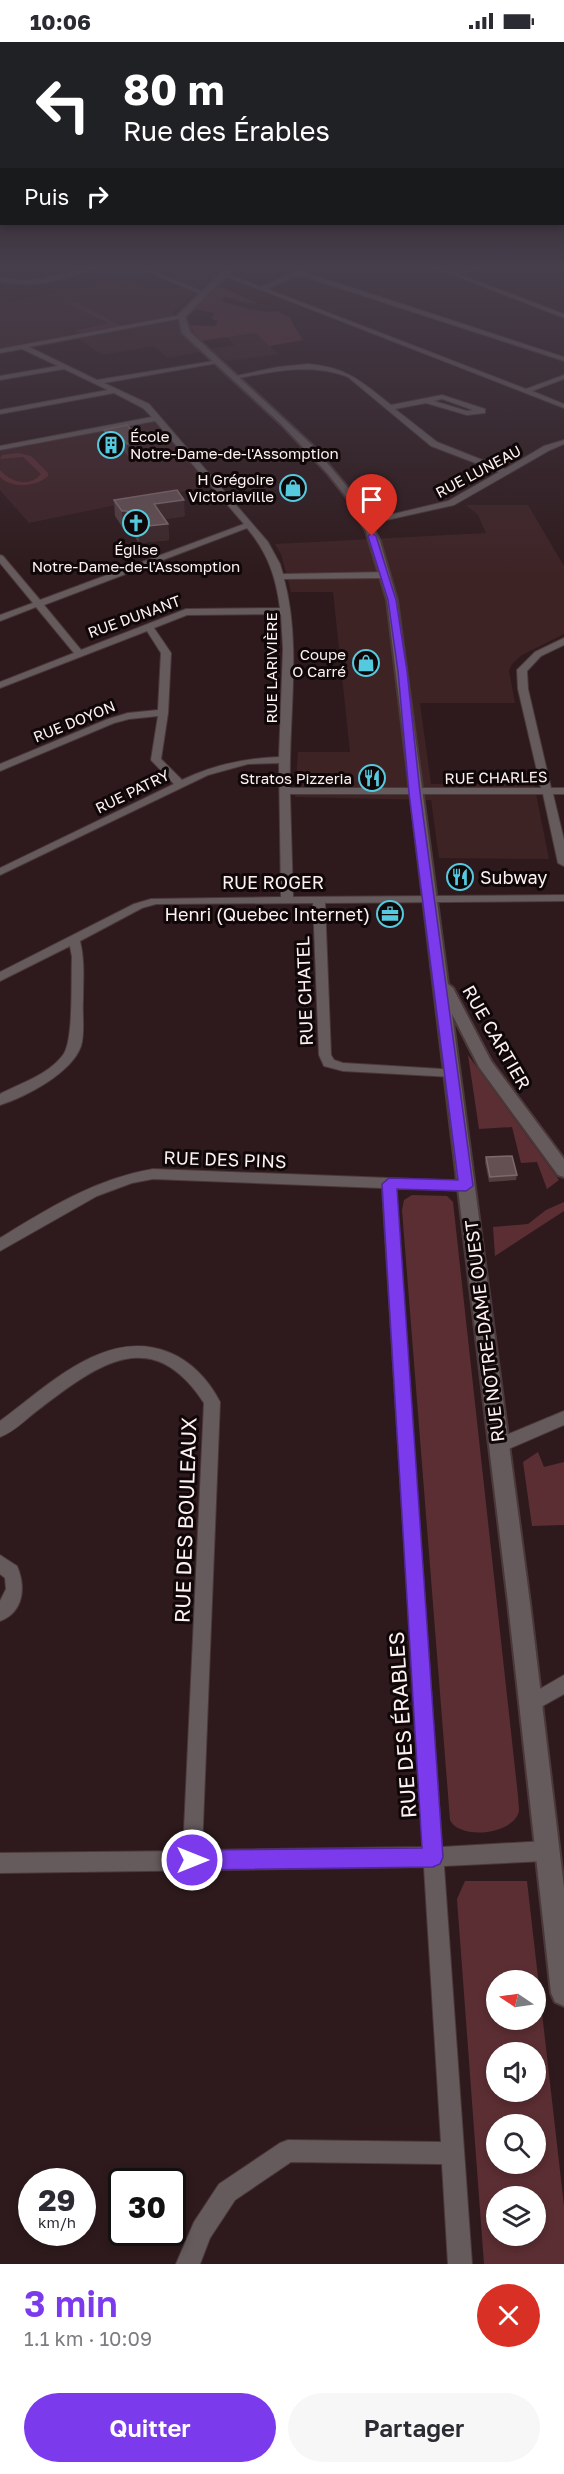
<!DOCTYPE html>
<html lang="fr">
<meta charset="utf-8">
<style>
:root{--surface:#fff;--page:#f7f7f7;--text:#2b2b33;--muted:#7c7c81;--accent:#7c3aed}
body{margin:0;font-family:"Golos Text",sans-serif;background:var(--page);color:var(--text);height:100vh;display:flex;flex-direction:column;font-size:22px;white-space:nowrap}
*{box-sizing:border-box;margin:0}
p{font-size:20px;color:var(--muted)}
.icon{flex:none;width:33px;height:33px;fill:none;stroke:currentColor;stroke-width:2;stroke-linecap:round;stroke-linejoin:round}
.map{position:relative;height:2222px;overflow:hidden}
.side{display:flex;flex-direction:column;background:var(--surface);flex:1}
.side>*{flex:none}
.banner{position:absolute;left:0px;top:0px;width:564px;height:183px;box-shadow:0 3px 9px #0003;background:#202124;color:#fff;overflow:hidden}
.needle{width:39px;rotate:283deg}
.controls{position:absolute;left:486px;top:1928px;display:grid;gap:12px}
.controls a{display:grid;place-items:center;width:60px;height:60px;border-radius:50%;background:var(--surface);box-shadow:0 3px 9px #0003;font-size:30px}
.speed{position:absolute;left:18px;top:2126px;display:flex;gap:12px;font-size:30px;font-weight:700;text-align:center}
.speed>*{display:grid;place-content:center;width:78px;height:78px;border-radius:50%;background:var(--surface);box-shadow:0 3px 9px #0003;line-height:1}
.speed small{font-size:15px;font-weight:400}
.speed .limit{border:3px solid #111;border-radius:9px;background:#fff;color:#111}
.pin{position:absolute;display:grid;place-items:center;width:51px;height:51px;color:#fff;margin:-62px -26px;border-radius:50% 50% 50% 0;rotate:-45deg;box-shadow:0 0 6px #0007}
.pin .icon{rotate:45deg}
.me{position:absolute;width:66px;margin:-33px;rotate:90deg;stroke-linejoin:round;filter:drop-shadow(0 0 4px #0008)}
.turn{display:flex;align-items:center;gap:21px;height:126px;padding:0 24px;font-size:27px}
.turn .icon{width:78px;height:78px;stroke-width:2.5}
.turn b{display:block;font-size:42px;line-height:51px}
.then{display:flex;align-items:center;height:57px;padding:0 24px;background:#0003;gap:12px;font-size:22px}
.round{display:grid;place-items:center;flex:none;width:63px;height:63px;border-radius:32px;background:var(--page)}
.headline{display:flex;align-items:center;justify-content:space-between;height:102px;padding:0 24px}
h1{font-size:36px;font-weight:600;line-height:45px;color:var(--accent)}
.action{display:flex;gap:12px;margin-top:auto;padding:12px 24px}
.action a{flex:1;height:69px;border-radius:36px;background:var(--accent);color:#fff;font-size:24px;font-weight:600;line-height:69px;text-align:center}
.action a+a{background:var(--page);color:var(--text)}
.status{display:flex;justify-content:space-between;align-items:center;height:42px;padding:0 30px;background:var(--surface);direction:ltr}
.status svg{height:16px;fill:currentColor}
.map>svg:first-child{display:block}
.built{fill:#3e2325}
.green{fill:#5b2e33;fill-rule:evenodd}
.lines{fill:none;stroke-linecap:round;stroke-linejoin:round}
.minor-casing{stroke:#4b383a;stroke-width:2}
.tertiary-casing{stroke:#4b383a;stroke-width:4}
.minor{fill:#665b5c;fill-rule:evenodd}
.tertiary{fill:#665b5c;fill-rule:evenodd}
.wall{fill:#523d3f}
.shaded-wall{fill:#3c2729}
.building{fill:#645052;stroke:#7c696b;stroke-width:1.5}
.route{fill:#7c3aed;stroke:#51269a;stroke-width:1.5}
.labels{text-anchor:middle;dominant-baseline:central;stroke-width:6;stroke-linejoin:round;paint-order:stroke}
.far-poi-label{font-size:15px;fill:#fdf1f2;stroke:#100808;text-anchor:end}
.far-street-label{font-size:15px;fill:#fdf1f2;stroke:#100808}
.poi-label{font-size:18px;fill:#fdf1f2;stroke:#100808;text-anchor:start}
.street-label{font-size:18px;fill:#fdf1f2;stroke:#100808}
.near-street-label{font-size:21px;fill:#fdf1f2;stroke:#100808}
</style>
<div class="status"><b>10:06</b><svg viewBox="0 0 49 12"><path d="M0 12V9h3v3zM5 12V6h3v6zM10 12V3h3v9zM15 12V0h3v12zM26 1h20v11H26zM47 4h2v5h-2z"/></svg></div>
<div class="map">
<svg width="564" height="2222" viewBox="0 0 564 2222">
<rect width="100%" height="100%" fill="#2e1a1c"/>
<g class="built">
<path d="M225,224L173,270L181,292L200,310L168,316L154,304L102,313L80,297L0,312V262L125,237L159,251L181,245L134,225Z"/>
<path d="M256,291L279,312L226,319L210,307L235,303L227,295Z"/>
<path d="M157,376L213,443L29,481L0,448V406Z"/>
<path d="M466,463H528L564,524V592L522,613L512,622L509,629L515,661H420L431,742H534L549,817L439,816L431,758L295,755L298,710H350L333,550H291L281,512L275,502L486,491L478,473Z"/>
</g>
<g class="green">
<path d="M217,243L258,262L237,259L239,258L225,255L220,258C225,261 265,273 276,269L289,275L303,298L269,304L256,291L200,299L189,283L215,284L218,279L212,277L214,271L195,267Z"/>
<path d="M76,260L121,284L84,291L74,289L109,281L68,262Z"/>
<path d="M18,411L31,414L48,431V434C36,445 12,447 0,435V428C11,440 29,446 41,432L23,415L0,417L2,413Z"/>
<path d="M468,1013L559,1138L547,1147L537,1120L521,1121L512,1085L479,1087Z"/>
<path d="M412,1153L447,1154L453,1160L518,1754C518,1758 519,1764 519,1769C514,1793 459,1798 450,1778L402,1168L404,1158Z"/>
<path d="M564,1160V1169L495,1214L493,1185L528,1182L546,1168Z"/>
<path d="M538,1410L544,1425L564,1420V1483L532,1484L523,1420Z"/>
<path d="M465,1839H527L564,2164V2222H484L457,1857ZM496,1938H536V1977H496ZM496,2010H536V2049H496ZM496,2082H536V2121H496ZM496,2154H536V2193H496Z"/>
</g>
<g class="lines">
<defs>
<g id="minor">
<path d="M87,224H98C69,237 31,248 0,239V235C31,244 58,233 87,224Z"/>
<path d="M133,224H142L206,251L201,252Z"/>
<path d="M308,224H317L304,230L564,315V319L299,233L267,247L526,347L564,333V337L532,349L564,362V366L220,232L225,231L261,245Z"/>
<path d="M430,224C439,224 446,230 454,230C464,230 474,224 484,224L459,232L564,272V276Z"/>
<path d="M558,224H564V227Z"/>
<path d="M181,273L183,276L29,305L97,338L220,318L218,321L104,341L149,362L268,500L280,522L283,532L386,530L390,533L386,536L284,537C302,604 288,677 290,746H541L518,647L517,628L535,610L564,596V603L541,614L527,629L528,647L551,746H564V752H553L564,798V824L558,821L543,752H290L293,855L564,853V859L325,861L331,1013L334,1018L343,1021L458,1028L459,1031L458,1034L453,1035L343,1029L324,1024L319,1013L313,861L156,862L142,866L80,899C85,919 83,938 83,958C82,972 85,991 81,1004C72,1031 25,1055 0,1063V1052C21,1041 48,1033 63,1013C74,999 71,936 72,915L70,904L0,939V930L134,862L151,857L281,855L279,721L248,722L208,733L0,833V826L174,742L151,718L158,674L129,677L114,681L0,729V722L108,677L128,671L158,668L161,611L147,589L0,646V640L74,611L36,565L0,579V573L33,561L0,521V513L3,514L40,558L244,482L155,379L0,408V404L152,375L143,366L114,351L0,372V368L108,348L64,327L0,338V334L58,324L22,307L0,311V307ZM247,486C268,511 276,535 280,566L186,567L81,608L44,563ZM281,572L283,607L279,715C245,716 213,723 182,738L161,717L168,671L171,611L154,586L187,573Z"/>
<path d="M308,322C347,325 362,340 391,363L442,353L485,367V371L467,373L426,361L395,367L437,400L505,427L544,404L564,398V402L550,408L454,463L364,483V479L448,459L499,430L431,404L348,335C310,320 272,330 234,337L231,335L278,325ZM442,357L473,368L467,369L434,359Z"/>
<path d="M153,1127L466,1139L471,1140L473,1144L471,1148L466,1149L396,1146L442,1805L546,1799L553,1802L556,1809L553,1816L546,1819L444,1824L472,2222H448L442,2122L291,2120L235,2158L210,2196L200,2222H176L194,2180L219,2142L280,2101L288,2098L441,2100L424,1825L0,1831V1811L183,1809L204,1361C151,1280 96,1324 38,1368C26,1377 14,1390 0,1395V1379C47,1345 105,1285 168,1310C191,1319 209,1338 220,1360L202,1808L423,1805L382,1146L153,1137L132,1141L97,1154L0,1209V1196C49,1166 95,1137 153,1127Z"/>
<path d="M564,1369V1383L504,1409L498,1411L492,1409L490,1404L492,1399Z"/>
<path d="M0,1513L17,1524C26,1545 24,1570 0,1579V1559L6,1547L5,1536L0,1532Z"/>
<path d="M564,1633V1652L532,1670L526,1667L523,1661L526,1655Z"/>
</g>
<path id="tertiary" d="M228,224H236L185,275L190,290L312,403L354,453L380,499L397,558L448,942L453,946L491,1019L564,1117V1135L558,1133L479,1025L452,972L530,1561L564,1846V1964L555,1960L551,1951L508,1561L387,558L366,489L347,456L328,432L281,382L182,291L178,273Z"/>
</defs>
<use href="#minor" class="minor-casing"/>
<use href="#tertiary" class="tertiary-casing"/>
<use href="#minor" class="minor"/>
<use href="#tertiary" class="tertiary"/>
</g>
<g class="wall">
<path d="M104,388L142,399L143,411L128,414L124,409L114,411L105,400Z"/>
<path d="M114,458L185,474L164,477L168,482L169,498L139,501L128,485L123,486L115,474Z"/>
<path d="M486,1115L517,1133L516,1138L489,1140L485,1120Z"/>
</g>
<g class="shaded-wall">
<path d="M123,397L124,409L114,411L113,399Z"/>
<path d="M142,399L143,411L128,414L127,402Z"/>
<path d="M184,458L185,474L155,479L154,462Z"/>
<path d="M122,469H127L128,485L123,486Z"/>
<path d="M168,482L169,498L139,501L138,485Z"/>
</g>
<g class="building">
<path d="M127,383L142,399L127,402L123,397L113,399L104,388Z"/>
<path d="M177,448L184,458L154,462L168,482L138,485L127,469H122L114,458Z"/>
<path d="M512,1114L517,1133L490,1135L486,1115Z"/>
</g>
<linearGradient id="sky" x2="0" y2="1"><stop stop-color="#190e0f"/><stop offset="0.42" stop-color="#463e4b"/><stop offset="1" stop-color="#463e4b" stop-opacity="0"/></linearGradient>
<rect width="564" height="536" fill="url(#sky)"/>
<path class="route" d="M372,491L376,494L396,558L407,629L420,751L473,1144L466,1149L397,1147L443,1815L440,1822L433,1825L192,1828L185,1825L182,1818L185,1811L192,1808L422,1806L382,1142L389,1136L458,1138L409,751L398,629L388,558L368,494Z"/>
<defs>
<symbol id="building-ring" viewBox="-11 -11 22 22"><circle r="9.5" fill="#100808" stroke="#55cadf" stroke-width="1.5"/><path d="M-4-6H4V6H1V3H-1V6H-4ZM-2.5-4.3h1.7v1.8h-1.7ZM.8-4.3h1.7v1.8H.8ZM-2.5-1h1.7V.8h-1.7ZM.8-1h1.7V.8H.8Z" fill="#55cadf"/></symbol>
<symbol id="shop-ring" viewBox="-11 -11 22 22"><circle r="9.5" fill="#100808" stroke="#55cadf" stroke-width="1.5"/><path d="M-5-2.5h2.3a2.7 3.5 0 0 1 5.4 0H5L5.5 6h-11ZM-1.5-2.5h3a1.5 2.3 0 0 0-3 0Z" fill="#55cadf"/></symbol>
<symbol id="church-ring" viewBox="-11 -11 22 22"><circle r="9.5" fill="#100808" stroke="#55cadf" stroke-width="1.5"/><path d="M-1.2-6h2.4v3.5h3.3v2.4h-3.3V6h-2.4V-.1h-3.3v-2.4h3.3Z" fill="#55cadf"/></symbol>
<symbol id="restaurant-ring" viewBox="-11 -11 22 22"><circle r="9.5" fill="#100808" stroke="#55cadf" stroke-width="1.5"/><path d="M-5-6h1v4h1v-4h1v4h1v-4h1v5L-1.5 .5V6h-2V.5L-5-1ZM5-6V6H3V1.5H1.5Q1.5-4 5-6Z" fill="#55cadf"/></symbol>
<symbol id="office-ring" viewBox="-11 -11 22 22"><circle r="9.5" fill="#100808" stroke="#55cadf" stroke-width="1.5"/><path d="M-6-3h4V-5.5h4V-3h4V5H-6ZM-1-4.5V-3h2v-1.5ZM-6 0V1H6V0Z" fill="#55cadf"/></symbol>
</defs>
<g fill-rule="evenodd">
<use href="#building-ring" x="96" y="388" width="30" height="30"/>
<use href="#shop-ring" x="278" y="431" width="30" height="30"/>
<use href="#church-ring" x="121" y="466" width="30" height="30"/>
<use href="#shop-ring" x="351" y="606" width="30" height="30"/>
<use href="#restaurant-ring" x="357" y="721" width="30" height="30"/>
<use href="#restaurant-ring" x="445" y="820" width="30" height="30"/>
<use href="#office-ring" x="375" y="857" width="30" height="30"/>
</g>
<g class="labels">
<g class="far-poi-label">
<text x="130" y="394" text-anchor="start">École<tspan x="130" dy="17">Notre-Dame-de-l'Assomption</tspan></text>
<text x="274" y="437">H Grégoire<tspan x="274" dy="17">Victoriaville</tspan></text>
<text x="136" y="507" text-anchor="middle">Église<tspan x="136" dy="17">Notre-Dame-de-l'Assomption</tspan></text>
<text x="346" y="612">Coupe<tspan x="346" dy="17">O Carré</tspan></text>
<text x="352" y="736">Stratos Pizzeria</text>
</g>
<g class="far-street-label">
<text transform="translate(478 429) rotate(-28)">RUE LUNEAU</text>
<text transform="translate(134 574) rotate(-20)">RUE DUNANT</text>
<text transform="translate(271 626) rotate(-90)">RUE LARIVIÈRE</text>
<text transform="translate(74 679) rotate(-22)">RUE DOYON</text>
<text transform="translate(496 735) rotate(-1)">RUE CHARLES</text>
<text transform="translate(132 749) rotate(-26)">RUE PATRY</text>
</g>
<g class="poi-label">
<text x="480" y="835">Subway</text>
<text x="370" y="872" text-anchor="end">Henri (Quebec Internet)</text>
</g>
<g class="street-label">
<text x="273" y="840">RUE ROGER</text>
<text transform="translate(304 949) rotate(-92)">RUE CHATEL</text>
<text transform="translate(497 995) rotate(60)">RUE CARTIER</text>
<text transform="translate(225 1117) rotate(2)">RUE DES PINS</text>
<text transform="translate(484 1289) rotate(-97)">RUE NOTRE-DAME OUEST</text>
</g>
<g class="near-street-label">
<text transform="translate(185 1478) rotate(-88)">RUE DES BOULEAUX</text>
<text transform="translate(402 1683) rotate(-94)">RUE DES ÉRABLES</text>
</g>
</g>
</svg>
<div class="controls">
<a><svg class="needle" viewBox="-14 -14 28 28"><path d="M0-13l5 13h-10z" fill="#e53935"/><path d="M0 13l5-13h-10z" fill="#7c7c81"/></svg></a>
<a><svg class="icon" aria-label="sound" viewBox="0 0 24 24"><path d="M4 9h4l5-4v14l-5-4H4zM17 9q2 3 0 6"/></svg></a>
<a><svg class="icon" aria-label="search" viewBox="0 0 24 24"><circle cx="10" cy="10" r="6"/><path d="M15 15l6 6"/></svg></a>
<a><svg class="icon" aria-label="layers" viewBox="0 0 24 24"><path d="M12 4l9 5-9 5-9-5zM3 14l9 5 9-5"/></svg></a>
</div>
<div class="speed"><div>29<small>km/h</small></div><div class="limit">30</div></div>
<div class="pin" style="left:372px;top:494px;background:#d93025"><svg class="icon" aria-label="arrive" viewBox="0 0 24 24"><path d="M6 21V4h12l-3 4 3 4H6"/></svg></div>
<svg class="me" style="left:192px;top:1818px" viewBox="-20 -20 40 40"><circle r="17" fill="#7c3aed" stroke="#fff" stroke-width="3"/><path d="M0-11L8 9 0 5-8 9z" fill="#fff"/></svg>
<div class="banner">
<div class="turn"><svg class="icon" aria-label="left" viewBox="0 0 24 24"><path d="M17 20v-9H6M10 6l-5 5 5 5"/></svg><div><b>80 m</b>Rue des Érables</div></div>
<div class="then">Puis<svg class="icon" aria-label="right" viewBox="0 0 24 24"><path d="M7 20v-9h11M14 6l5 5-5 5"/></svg></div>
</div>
</div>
<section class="side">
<div class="headline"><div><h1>3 min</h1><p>1.1 km · 10:09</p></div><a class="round" style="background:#d93025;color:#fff"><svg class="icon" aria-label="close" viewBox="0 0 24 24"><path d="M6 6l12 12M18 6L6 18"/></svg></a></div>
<div class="action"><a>Quitter</a><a>Partager</a></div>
</section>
